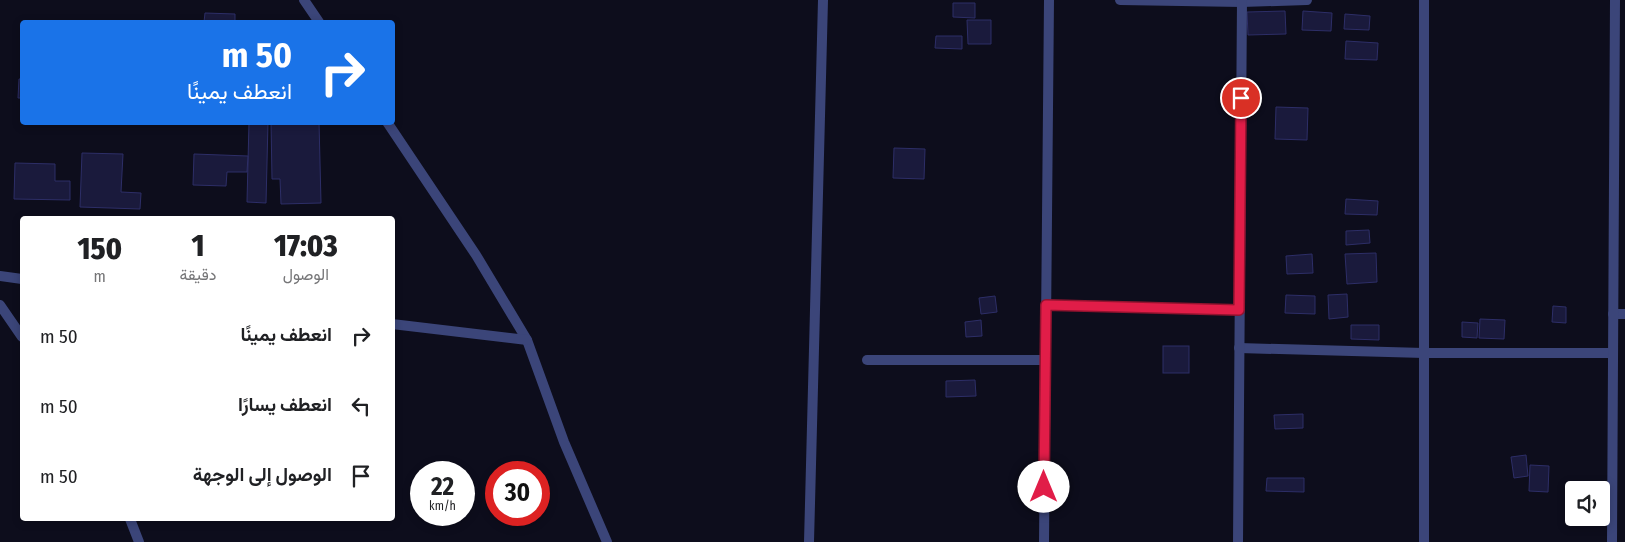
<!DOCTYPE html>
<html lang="ar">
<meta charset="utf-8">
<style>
:root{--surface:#fff;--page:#f2f2f2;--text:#202124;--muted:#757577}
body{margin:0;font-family:"Fira Sans Condensed",Vazirmatn,sans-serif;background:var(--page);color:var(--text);direction:rtl;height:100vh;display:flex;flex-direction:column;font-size:19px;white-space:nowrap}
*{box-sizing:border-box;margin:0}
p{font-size:16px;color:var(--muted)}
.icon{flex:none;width:28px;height:28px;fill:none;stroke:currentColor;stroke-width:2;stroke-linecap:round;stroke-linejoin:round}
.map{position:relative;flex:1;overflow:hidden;direction:ltr}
.details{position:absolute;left:20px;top:216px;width:375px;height:305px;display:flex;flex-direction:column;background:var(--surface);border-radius:5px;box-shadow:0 2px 8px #0003;direction:rtl}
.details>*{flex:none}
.top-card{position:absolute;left:20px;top:20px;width:375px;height:105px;border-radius:5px;box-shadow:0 2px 8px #0003;direction:rtl;background:#1a73e8;color:#fff;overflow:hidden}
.controls{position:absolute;left:1565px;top:481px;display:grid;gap:10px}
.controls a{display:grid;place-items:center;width:45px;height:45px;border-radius:5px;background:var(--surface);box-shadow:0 2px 8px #0003;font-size:25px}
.speed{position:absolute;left:410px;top:461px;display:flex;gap:10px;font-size:25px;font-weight:700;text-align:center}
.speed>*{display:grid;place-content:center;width:65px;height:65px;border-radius:50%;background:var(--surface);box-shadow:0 2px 8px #0003;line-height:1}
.speed small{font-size:12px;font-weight:400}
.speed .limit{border:8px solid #d22;background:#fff;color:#111}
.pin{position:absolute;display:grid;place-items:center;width:42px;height:42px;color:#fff;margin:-21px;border:2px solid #fff;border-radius:50%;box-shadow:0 1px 5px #0007}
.me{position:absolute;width:55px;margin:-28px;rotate:0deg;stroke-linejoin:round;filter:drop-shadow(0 0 4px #0008)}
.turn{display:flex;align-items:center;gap:18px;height:105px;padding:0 20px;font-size:22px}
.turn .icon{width:65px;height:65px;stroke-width:2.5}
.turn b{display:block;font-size:35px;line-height:42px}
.eta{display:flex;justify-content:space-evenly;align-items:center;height:85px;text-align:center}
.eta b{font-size:30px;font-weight:800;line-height:35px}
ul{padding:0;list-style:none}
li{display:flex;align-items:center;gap:15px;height:70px;padding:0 20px}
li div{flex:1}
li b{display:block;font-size:19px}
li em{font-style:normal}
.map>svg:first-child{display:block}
.building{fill:#1a1a3c;stroke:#2d2e67}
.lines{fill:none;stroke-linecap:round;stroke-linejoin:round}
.minor{stroke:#3b4579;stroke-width:10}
.route-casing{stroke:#92132f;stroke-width:12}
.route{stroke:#e11d48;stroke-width:9}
</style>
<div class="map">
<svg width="1625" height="542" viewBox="0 0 1625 542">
<rect width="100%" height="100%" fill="#0d0d1c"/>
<g class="building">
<path d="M953,3H975V18L953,17Z"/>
<path d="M1285,11L1286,34L1248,35L1247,12Z"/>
<path d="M1303,11L1332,13L1331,31L1302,30Z"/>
<path d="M205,13L235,14V22H204Z"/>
<path d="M1345,14L1370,16L1369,30L1344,29Z"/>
<path d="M967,20H991V44H968Z"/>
<path d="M936,36H962V49L935,48Z"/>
<path d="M1346,41L1378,43L1377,60L1345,59Z"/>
<path d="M19,79H22V98H18Z"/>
<path d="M1276,107L1308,108L1307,140L1275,139Z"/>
<path d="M249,122H268L266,203L247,202Z"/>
<path d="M271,122H319L321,203L281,204L280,179H272Z"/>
<path d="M894,148L925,149L924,179L893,178Z"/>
<path d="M82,153L123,154L121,192L141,193L140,209L80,207Z"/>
<path d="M194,154L248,156L247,172H227L226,186L193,185Z"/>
<path d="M15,163L55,164V181H70V200L14,199Z"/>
<path d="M1346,199L1378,201L1377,215L1345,214Z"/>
<path d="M1369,230L1370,243L1346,245V231Z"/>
<path d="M1376,253L1377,282L1347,284L1345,254Z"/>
<path d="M1312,254L1313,273L1287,274L1286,256Z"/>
<path d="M1347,294L1348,317L1329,319L1328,295Z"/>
<path d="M1286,295L1315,296V314L1285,313Z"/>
<path d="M995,296L997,312L981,314L979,298Z"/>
<path d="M1553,306L1566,307V323L1552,322Z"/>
<path d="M1480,319L1505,320L1504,339L1479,338Z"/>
<path d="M981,320L982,336L966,337L965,322Z"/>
<path d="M1462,322L1478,323L1477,338L1462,337Z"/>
<path d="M1351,325H1379V340L1351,339Z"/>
<rect x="1163" y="346" width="26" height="27"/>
<path d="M975,380L976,396L946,397V381Z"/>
<path d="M1303,414V428L1275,429L1274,415Z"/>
<path d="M1526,455L1528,476L1514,478L1511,457Z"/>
<path d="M1530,465L1549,466L1548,492L1529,491Z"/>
<path d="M1267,478H1304V492L1266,491Z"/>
</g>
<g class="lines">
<g class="minor">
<path d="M304,0L319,22"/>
<path d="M1120,0L1242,2L1307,0"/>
<path d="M387,122L476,255L527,340L564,442L607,542"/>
<path d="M0,276L22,279"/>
<path d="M0,305L22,337"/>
<path d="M1046,305L1239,310"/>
<path d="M1613,314H1625"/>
<path d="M392,324L527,340"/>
<path d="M1239,348L1424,353H1612"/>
<path d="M867,360H1045"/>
<path d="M130,519L139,542"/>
<path d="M809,542L823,0"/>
<path d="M1044,542L1049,0"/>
<path d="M1238,542L1242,0"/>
<path d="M1424,542V0"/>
<path d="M1612,542L1615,0"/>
</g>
</g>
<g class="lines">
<defs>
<path id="route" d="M1044,487L1046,305L1239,310L1241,98"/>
</defs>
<use href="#route" class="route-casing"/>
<use href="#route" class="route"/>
</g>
</svg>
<div class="controls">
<a><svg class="icon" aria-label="sound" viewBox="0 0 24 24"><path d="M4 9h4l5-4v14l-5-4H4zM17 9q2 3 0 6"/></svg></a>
</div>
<div class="speed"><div>22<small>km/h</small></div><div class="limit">30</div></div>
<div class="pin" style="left:1241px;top:98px;background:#d93025"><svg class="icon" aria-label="arrive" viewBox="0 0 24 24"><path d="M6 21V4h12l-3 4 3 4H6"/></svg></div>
<svg class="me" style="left:1044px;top:487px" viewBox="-20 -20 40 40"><circle r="19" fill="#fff"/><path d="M0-13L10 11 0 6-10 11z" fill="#e11d48"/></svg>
<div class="top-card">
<div class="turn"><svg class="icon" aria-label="right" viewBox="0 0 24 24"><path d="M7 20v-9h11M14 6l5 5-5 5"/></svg><div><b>50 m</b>انعطف يمينًا</div></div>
</div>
<section class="details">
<div class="eta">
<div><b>17:03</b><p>الوصول</p></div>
<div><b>1</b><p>دقيقة</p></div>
<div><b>150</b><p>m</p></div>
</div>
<ul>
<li><svg class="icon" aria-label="right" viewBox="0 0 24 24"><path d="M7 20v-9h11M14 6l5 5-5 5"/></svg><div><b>انعطف يمينًا</b></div><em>50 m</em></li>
<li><svg class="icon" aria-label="left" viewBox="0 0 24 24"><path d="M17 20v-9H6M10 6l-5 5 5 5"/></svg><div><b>انعطف يسارًا</b></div><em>50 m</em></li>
<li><svg class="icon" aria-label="arrive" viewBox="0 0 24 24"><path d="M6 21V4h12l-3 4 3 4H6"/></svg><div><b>الوصول إلى الوجهة</b></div><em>50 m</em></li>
</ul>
</section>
</div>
